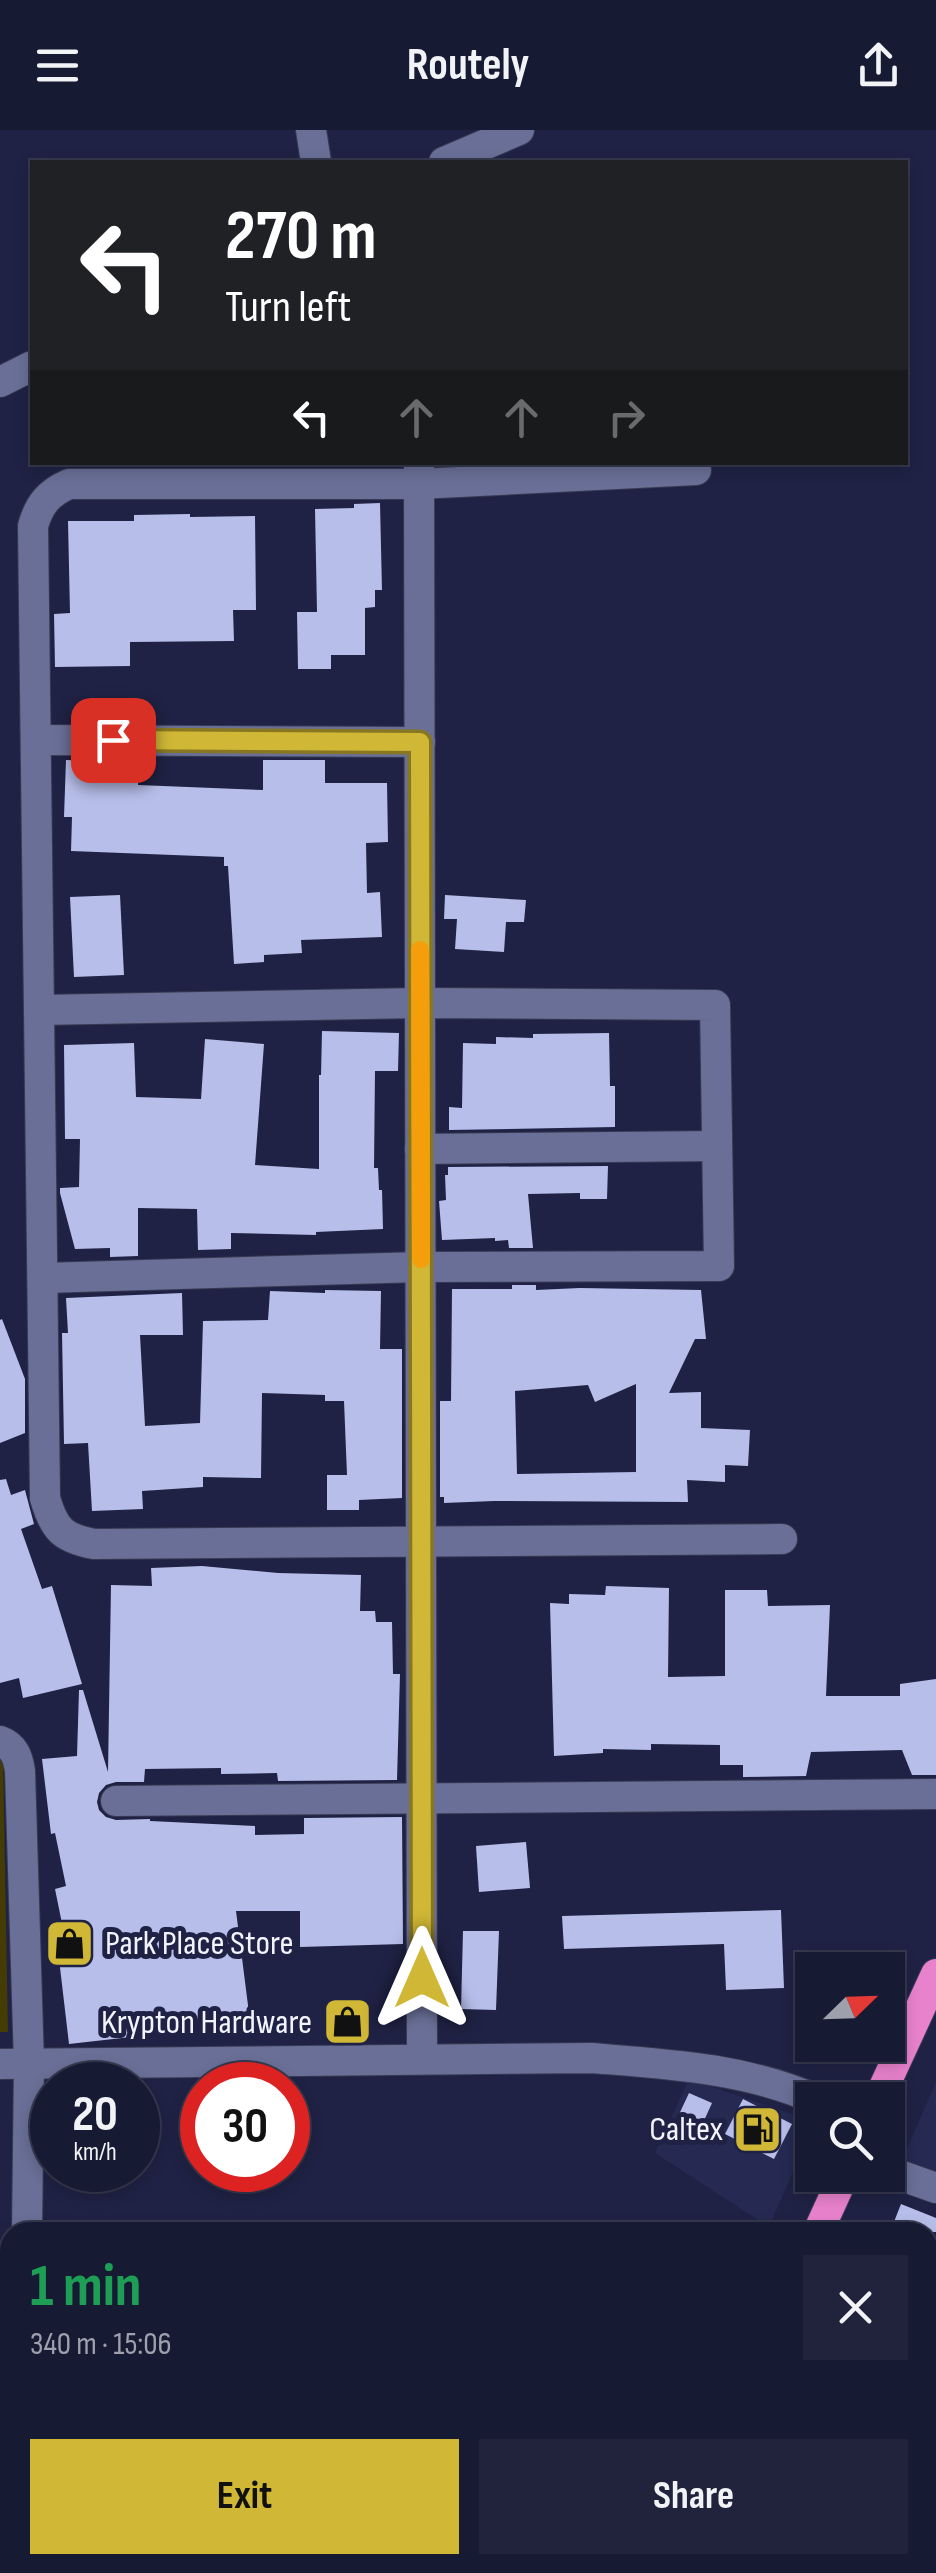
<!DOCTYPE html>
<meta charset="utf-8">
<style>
:root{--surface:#171a33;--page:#20233b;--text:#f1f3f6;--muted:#9ea1ac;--line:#36384e;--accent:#d0b736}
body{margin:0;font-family:"Sofia Sans Condensed",sans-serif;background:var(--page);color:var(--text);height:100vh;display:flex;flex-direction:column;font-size:38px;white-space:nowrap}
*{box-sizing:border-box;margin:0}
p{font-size:32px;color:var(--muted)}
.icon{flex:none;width:55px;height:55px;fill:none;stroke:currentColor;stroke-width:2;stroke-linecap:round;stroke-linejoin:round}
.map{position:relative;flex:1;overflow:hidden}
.side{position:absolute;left:0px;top:2092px;width:938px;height:352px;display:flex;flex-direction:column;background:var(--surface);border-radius:30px 30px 0 0;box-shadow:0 5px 15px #0003,0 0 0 2px var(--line)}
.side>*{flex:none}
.top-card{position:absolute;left:30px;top:30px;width:878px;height:305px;border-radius:0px;box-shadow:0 5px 15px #0003,0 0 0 2px var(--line);background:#202124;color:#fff;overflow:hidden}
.needle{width:65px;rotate:67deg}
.buttons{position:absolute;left:795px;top:1822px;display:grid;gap:20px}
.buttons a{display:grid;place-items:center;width:110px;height:110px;border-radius:0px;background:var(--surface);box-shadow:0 5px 15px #0003,0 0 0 2px var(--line);font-size:50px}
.speed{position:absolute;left:30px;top:1932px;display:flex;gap:20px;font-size:50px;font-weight:700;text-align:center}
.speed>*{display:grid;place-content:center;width:130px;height:130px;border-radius:50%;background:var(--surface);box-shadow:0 5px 15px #0003,0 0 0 2px var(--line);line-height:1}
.speed small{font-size:25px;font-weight:400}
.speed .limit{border:15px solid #d22;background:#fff;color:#111}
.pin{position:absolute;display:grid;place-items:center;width:85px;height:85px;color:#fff;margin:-42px;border-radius:20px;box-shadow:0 5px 15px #0006}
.me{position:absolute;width:110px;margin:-55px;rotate:0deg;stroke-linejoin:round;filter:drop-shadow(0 0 8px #0008)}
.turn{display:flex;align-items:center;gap:35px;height:210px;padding:0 30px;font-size:45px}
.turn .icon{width:130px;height:130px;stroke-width:2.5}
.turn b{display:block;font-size:70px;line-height:85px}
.lanes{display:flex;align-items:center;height:95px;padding:0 30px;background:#0003;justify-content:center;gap:50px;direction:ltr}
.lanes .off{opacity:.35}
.round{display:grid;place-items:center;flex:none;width:105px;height:105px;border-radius:0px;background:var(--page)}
.head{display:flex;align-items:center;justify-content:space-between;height:170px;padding:0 30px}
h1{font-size:60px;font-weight:700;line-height:75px;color:#1e9e55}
.button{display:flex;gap:20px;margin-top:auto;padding:20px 30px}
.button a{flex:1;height:115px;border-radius:0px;background:var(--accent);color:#111;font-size:40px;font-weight:700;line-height:115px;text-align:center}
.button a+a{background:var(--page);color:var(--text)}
header{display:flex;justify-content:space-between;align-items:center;height:130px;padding:0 30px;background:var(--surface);font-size:45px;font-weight:700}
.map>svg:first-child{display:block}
.built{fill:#262951}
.green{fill:#453b05}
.building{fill:#b7bee9;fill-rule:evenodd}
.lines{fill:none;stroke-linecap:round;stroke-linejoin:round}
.minor-casing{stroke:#383953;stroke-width:32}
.highway-casing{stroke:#383953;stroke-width:32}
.minor{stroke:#696f96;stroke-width:30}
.highway{stroke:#e882cd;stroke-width:30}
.route-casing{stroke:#877723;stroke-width:25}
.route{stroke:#d0b736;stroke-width:18}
.slow{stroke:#f59e0b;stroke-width:18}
.labels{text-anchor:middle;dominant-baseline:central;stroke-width:10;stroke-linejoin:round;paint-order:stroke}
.poi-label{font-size:35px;fill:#f2f4fd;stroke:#1f2244;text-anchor:end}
</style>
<header><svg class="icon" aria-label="menu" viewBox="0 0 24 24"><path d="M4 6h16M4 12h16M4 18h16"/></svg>Routely<svg class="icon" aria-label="share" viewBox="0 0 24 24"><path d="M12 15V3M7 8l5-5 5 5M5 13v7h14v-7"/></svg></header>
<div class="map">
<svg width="936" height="2443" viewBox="0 0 936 2443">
<rect width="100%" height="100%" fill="#1f2244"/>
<g class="built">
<path d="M689,1949L812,1991V1998L769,2097L655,2023Z"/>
<path d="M936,1952V2042L901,2032Z"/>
<path d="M928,2229L936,2233V2405L928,2401Z"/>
<path d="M50,2435H481L490,2443H50Z"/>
</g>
<path class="green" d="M0,1627H3L8,1902H0Z"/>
<g class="building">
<path d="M380,373L382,460H375V477L365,478V525H331V539H298L297,482H317L315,379L354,378V374Z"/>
<path d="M190,384V387L255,386L256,480H233L234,511L130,512V536L55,537L54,484L70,483L68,391H134V385Z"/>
<path d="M66,630L138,633V655L263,660V630H325V653H387L388,712L366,713L367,763L380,762L382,807L301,810L302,823L264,825V832L234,834L228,736H224V727L71,721L72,687H64Z"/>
<path d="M120,765L124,845L74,847L70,767Z"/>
<path d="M445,765L526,770L524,792H506L504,822L455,819L457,789H444Z"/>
<path d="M322,901L399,903L398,941H375L374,1038H378L379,1060H382L383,1099L316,1102V1105L231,1103V1119L198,1120L197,1079L138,1078V1126L110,1127V1118L75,1119L60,1063V1058L79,1057L80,1009H65L64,915L134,913L136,967L201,969L205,909L264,914L255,1035L319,1039V945H321Z"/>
<path d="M609,903L610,956H615V997L449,1000V977L462,978L463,913L496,914V907L533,908V904Z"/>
<path d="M608,1036L607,1069H580V1063L528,1064L533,1118H509L508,1110L495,1111V1108L442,1110L439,1071L446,1070L445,1045H448V1037Z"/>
<path d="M512,1155H536V1160L580,1158L701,1160L706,1209H695L669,1263L701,1262V1298L750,1300L748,1336L725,1335V1352L687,1350L688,1372L494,1371L444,1373V1367H440V1271H451L452,1159H512ZM636,1254V1342L517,1344L515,1261L588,1255L595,1272Z"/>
<path d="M325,1160L381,1161L380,1219H402V1368L359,1370V1380H327V1345H347L344,1271H325V1265L262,1263L261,1348L203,1347V1357L142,1361L143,1379L92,1381L88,1313L64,1314L62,1203H68L66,1168L182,1163L183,1205H140L145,1296L200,1293L203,1191L268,1190L270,1161L325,1163Z"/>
<path d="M2,1189L25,1249V1303L0,1313V1190Z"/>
<path d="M6,1349L11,1365L25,1360L26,1364L34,1394L21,1399L42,1459L52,1456L82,1554L23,1568L19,1548L0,1553V1350Z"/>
<path d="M202,1436L278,1443L361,1445L360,1481H375L376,1492H392L393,1544H400L397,1650L278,1651L277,1643L221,1644V1638L145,1639L144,1652H116L106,1655L99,1663L97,1672L99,1680L106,1687L116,1690L150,1689V1691L255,1696V1705L304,1704V1688L402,1687L403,1814L300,1817V1781H236L249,1883L139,1896L140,1906L69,1914L59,1829L69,1828L55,1759L66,1756L55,1703L51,1704L42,1629L77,1626L79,1560H83L108,1642L111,1455L152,1456L151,1438Z"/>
<path d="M606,1456L669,1458L668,1547L725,1546V1460H767L768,1476L830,1475L826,1566H900V1554L936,1549V1645H912L902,1620L811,1622L806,1646L743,1647V1635H720V1615L651,1614V1620L603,1619V1623L554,1626L550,1473L569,1474V1464L605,1465Z"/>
<path d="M526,1712L530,1758L479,1762L476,1716Z"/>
<path d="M781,1780L784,1858L726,1860L724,1814L564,1819L562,1786Z"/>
<path d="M463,1801H499L496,1880L461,1879Z"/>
<path d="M689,1963L712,1973L698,2004L675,1993Z"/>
<path d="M743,1969L792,1994L774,2029L725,2004Z"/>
<path d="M901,2074L936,2088V2102H890Z"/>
</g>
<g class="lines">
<defs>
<g id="minor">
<path d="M311,0L316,32"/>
<path d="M444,32L519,0"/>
<path d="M0,252L32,236"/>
<path d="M419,332L422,1929"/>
<path d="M696,340L419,354H69C48,363 39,375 33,396L45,1368C54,1399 62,1408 94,1414L782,1409"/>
<path d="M36,610L420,612"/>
<path d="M39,880L420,873L715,875L719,1136L421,1137L43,1148"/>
<path d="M420,1019L717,1016"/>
<path d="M0,1611C14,1616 18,1627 20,1641L29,1934L27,2102"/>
<path d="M116,1671L936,1664"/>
<path d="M0,1934L591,1928C666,1934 747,1938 817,1970"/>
<path d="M888,2041L936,2058"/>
<path d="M0,2249H10"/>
<path d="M503,2435L512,2443"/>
<path d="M18,2443V2435"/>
</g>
<g id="highway">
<path d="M878,1970L936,1844"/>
<path d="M818,2102L844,2045"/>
<path d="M662,2443L666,2435"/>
</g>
</defs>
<use href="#minor" class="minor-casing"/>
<use href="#highway" class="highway-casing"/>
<use href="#minor" class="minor"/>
<use href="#highway" class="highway"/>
</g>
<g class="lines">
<defs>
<path id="route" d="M113,610L420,612L422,1848"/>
</defs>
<use href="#route" class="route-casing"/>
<use href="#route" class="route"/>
<path class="slow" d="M420,820L421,1129"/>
</g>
<defs>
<symbol id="shop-square" viewBox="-11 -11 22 22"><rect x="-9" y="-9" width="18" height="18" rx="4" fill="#d0b736" stroke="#1f2244"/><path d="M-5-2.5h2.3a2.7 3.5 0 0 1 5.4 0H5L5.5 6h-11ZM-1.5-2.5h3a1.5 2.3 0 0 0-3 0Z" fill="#111"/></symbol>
<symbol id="fuel-square" viewBox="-11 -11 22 22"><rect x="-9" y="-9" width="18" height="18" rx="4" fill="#d0b736" stroke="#1f2244"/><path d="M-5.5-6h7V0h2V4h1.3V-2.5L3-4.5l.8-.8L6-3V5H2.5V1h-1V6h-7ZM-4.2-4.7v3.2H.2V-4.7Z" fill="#111"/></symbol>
</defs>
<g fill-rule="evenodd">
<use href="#shop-square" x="42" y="1786" width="55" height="55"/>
<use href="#shop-square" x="320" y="1864" width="55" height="55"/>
<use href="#fuel-square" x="730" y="1972" width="55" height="55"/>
</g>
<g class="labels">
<g class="poi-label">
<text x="105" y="1813" text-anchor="start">Park Place Store</text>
<text x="312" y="1892">Krypton Hardware</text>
<text x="723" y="1999">Caltex</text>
</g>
</g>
</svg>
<div class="buttons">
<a><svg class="needle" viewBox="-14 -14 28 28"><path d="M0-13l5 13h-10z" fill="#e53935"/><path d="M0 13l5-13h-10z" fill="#9ea1ac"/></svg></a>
<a><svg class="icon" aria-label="search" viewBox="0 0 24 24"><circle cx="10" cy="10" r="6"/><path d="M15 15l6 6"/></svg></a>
</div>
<div class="speed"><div>20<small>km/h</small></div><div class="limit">30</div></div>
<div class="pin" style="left:113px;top:610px;background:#d93025"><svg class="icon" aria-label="arrive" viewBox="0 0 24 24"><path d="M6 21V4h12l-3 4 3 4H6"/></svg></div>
<svg class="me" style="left:422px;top:1848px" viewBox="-20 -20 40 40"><path d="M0-17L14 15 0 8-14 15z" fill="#d0b736" stroke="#fff" stroke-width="4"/></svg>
<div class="top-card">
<div class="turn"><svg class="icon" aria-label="left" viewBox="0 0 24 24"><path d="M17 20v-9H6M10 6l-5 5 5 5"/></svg><div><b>270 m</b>Turn left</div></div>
<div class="lanes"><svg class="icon" aria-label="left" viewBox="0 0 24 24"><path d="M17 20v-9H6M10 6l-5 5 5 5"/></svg><svg class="icon off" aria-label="ahead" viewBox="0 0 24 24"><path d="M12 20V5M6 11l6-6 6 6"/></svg><svg class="icon off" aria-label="ahead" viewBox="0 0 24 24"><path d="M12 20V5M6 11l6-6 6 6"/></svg><svg class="icon off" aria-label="right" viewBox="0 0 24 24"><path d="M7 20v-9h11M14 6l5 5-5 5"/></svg></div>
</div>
<section class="side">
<div class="head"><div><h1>1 min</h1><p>340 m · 15:06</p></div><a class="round"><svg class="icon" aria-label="close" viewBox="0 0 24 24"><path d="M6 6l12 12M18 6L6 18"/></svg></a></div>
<div class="button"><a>Exit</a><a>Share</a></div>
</section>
</div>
